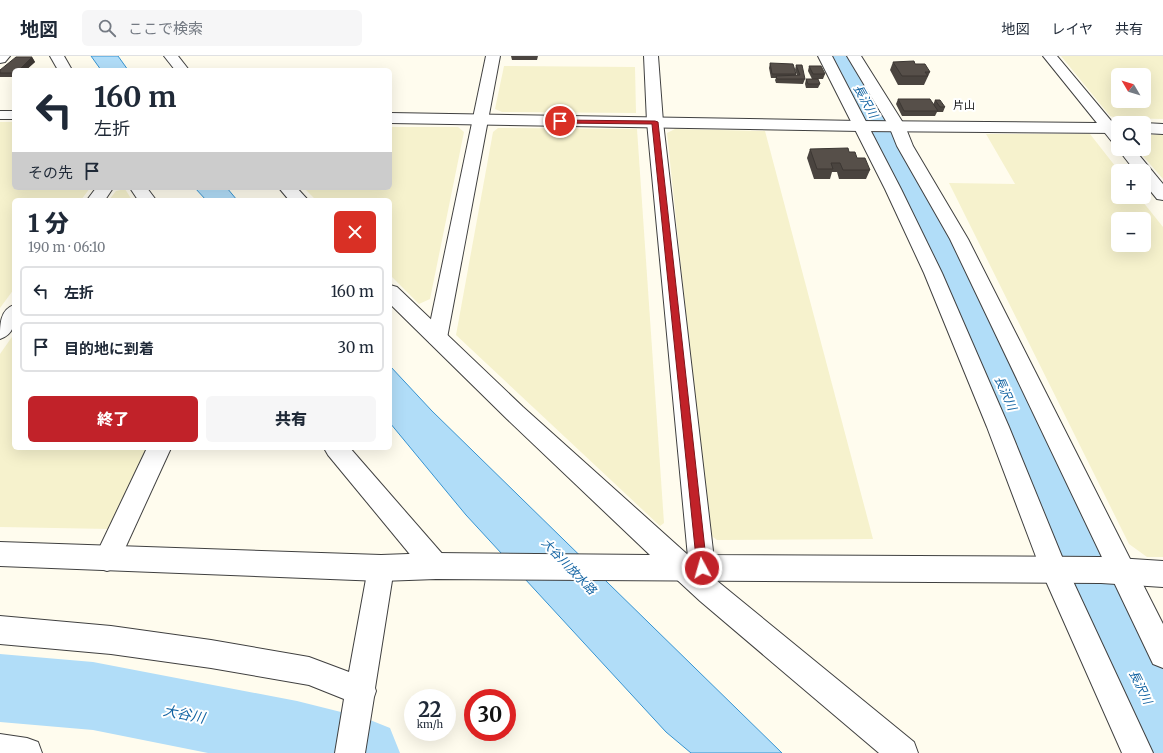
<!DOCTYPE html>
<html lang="ja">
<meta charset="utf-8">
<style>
:root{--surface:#fff;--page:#f6f6f7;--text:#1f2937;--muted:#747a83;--line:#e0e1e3;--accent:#c12229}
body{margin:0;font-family:Merriweather,"Noto Sans JP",serif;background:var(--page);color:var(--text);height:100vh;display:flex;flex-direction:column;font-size:15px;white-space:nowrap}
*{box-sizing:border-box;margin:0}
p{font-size:13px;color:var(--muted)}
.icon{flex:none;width:22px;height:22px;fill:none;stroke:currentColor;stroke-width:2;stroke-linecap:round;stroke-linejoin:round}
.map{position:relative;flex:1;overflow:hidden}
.drawer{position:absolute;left:12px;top:142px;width:380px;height:252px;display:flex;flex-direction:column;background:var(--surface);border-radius:6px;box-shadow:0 4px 16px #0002}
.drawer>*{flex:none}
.hud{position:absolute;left:12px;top:12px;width:380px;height:122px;border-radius:6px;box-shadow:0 4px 16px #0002;background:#fff;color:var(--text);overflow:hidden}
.needle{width:26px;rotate:308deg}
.fabs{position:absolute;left:1111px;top:12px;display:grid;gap:8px}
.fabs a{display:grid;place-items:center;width:40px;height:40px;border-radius:6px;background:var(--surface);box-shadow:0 4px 16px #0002;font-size:20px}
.speed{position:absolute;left:404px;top:633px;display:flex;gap:8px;font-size:20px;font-weight:700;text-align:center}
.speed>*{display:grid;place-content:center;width:52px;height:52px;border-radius:50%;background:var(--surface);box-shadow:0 4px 16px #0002;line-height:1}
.speed small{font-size:10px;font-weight:400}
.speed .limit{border:6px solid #d22;background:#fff;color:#111}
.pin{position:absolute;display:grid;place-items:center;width:34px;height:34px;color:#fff;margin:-17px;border:2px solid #fff;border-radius:50%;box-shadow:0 1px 4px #0007}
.me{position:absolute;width:44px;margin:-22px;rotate:354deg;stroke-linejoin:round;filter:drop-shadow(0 0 3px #0008)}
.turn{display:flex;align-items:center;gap:14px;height:84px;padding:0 16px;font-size:18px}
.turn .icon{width:52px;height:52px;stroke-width:2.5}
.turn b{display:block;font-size:28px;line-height:34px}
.then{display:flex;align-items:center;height:38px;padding:0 16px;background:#0003;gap:8px;font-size:15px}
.round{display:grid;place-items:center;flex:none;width:42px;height:42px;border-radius:6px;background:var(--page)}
.headline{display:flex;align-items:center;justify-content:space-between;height:68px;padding:0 16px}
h1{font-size:24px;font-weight:800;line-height:30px}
.action{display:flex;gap:8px;margin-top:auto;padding:8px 16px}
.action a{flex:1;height:46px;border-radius:6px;background:var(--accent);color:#fff;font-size:16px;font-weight:800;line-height:46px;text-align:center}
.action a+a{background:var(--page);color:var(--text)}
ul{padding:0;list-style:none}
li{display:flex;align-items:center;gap:12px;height:50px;margin:0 8px 6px;padding:0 8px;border:2px solid var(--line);border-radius:6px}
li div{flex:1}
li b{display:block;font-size:15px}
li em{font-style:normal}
header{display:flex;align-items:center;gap:24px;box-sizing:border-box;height:56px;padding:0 20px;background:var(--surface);border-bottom:1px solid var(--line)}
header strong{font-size:19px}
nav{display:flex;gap:22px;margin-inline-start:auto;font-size:14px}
.search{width:280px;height:36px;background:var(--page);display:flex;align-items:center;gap:10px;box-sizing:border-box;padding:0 14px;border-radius:6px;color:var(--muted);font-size:15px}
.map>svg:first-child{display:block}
.farmland{fill:#f6f2cd;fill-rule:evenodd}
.water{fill:#b1ddf8;stroke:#3693d1}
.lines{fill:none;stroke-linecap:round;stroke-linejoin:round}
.river{fill:#b1ddf8;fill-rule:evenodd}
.minor-casing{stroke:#404040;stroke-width:2}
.tertiary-casing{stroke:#404040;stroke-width:2}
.minor{fill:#fff;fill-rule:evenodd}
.tertiary{fill:#fff;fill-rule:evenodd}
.wall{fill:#4a443f}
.shaded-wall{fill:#3c3733}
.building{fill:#564f49;stroke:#3c3733}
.route{fill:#c12229;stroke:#7d161b}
.labels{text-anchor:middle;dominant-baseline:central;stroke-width:4;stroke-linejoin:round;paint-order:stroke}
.far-quarter-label{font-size:11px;fill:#0d0d0d;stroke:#fff}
.water-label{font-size:12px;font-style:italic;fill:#1364a3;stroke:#fff}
.near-water-label{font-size:14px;font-style:italic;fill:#1364a3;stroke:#fff}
</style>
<header>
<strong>地図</strong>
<div class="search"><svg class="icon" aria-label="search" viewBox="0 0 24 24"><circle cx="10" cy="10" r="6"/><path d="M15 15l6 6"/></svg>ここで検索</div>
<nav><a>地図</a><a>レイヤ</a><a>共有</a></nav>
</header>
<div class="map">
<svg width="1163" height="697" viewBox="0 0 1163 697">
<rect width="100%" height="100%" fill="#fffcee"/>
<g class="farmland">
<path d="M1061,0H1163V63L1118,62L1110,60ZM1118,19H1144V45H1118Z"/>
<path d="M504,10L635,11L636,57L502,56L495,53Z"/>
<path d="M0,66H14V132H90L81,144H14V233L0,252Z"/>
<path d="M390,71H458L464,76L430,243L419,248L390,219V144H316L304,132H390Z"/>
<path d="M498,72L637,73L664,467L660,470L456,279L493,76Z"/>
<path d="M675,73L765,75L873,483L717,484L709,478L667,77Z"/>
<path d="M986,78H1090L1119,115L1118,141H1139L1163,171V501H1147L1129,488L949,127L1015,128ZM1118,163H1144V189H1118Z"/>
<path d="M1144,79H1163V123L1137,93H1144Z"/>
<path d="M125,133L132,144H109L116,135Z"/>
<path d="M14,278V392H149L110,473L0,471V298Z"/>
</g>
<g class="water">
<path d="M91,0H118L128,14H101Z"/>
<path d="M195,132H227L237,144H206Z"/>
<path d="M390,310L432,355L782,697H691L666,676L466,459L390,367Z"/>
</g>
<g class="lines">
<g class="river">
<path d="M826,0H858L903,79L964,196L1130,540L1163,604V697H1136C1062,531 995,363 922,196C893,130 860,65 826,0Z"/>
<path d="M0,598L93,606L297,645L365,662L390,672L400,697H208L93,674L0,666Z"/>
</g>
<defs>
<g id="minor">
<path d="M50,0H64L72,14H58Z"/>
<path d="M486,0H500L447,282L444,287L437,290L430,287L427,282Z"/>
<path d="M644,0H658L663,66L715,512L711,520L914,686L918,697H879L700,545L674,521L670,512L674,503L683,499L688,501L647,66Z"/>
<path d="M818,0H832L901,133L942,217L1009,371L1065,508L1153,697H1122L1041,514L987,371L924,217L885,133Z"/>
<path d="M847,0H861L905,70L913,90L968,183L1163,568V612L1153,608L950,183L897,90L889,70Z"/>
<path d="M1109,67C1120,70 1118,79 1118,89L1113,87L1101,72L1104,69Z"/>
<path d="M1118,93H1134L1163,128V144L1157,143L1144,127V115H1135Z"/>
<path d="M96,132H113L105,144H87Z"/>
<path d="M130,132H147L156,144H138Z"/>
<path d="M14,249C14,264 17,277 0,283C0,268 0,254 14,249Z"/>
<path d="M147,392H171L116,512L107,515L98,512L94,503Z"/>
<path d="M324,392H350L445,501L449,510L445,519L436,523L427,519L328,399Z"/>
<path d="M381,499L390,503L394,512L375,632L376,635L374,641L365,697H335L344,643L309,629L211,612L111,598L0,588V560L111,570L211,584L309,601L349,616L368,512L372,503Z"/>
<path d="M0,678L27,682L38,686L42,697H0Z"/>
</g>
<g id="tertiary">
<path d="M0,0H10L5,6L0,7Z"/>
<path d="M164,0H178L189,14H175Z"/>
<path d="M1043,0H1057L1113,67H1118V77L860,75L390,67V57L860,65L1097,67Z"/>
<rect x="0" y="55" width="14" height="8"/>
<path d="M1144,67L1163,68V78L1144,77Z"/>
<path d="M279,132H297L308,144H289Z"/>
<path d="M390,229L397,231L523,351L688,499L1101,501L1163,505V531L1101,527L436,523L381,525L0,510V486L381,499L436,497L650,499L507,363L390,248Z"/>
</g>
</defs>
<use href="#minor" class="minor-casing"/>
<use href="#tertiary" class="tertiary-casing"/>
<use href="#minor" class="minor"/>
<use href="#tertiary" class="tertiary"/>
</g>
<g class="wall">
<path d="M511,0H538L537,4H512Z"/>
<path d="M32,1L35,6L26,14H14V21H0V14Z"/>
<path d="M893,6L915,8L930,16L924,29H898L890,14Z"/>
<path d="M770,7L796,18V19H797L795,14L796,9L805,23L803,28L776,27L775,24L776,22H771L769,12Z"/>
<path d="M809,10L825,18L823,23H812L808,15Z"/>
<path d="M806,23L820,28L818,32H806L805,28Z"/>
<path d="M898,43L933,49L935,44L945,51L943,56H937L935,60H902L896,48Z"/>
<path d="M810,93L849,96L870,114L866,123H839L837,116H832L830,123H814L807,102Z"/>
</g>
<path class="shaded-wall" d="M32,1L35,6L26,14H19Z"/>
<g class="building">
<path d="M16,1H32L19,14H14V17H0V14Z"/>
<path d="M914,5L915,8H925L930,16H925L928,20H902L893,6Z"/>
<path d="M770,7L793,8L796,18H772Z"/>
<path d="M796,9H802L805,23H777L776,20L800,19Z"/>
<path d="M809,10H821L825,18H813Z"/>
<path d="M806,23H818L820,28H808Z"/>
<path d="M898,43H930L938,55H904Z"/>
<path d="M935,44H940L945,51H940Z"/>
<path d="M848,92L849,96H855L857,102H865L870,114H843L840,107H831L833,113H817L810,93Z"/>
</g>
<path class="route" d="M558,64L655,65L658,66L707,512L706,515L702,517L698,515L697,512L652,68L560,67L558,66Z"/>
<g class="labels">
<g class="far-quarter-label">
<text x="964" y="49">片山</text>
</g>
<g class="water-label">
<text transform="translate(866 45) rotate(61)">長沢川</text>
<text transform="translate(1006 337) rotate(66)">長沢川</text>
<text transform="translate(569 510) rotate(46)">大谷川放水路</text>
<text transform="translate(1141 631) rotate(64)">長沢川</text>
</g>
<g class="near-water-label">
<text transform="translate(184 658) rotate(11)">大谷川</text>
</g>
</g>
</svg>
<div class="fabs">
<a><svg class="needle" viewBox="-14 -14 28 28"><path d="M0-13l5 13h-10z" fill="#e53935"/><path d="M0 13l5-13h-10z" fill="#747a83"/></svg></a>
<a><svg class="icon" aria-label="search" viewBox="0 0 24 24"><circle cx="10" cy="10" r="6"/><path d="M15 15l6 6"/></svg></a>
<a>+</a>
<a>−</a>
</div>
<div class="speed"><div>22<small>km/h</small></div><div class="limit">30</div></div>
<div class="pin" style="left:560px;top:65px;background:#d93025"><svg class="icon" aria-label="arrive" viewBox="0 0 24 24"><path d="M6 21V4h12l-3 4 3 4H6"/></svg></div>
<svg class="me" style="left:702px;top:512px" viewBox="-20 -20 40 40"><circle r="17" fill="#c12229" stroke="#fff" stroke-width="3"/><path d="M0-11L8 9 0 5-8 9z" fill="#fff"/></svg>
<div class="hud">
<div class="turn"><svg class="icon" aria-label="left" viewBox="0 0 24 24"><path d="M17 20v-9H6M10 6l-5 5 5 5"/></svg><div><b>160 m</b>左折</div></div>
<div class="then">その先<svg class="icon" aria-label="arrive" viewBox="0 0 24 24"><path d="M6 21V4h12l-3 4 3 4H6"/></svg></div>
</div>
<section class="drawer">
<div class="headline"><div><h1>1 分</h1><p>190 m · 06:10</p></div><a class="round" style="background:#d93025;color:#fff"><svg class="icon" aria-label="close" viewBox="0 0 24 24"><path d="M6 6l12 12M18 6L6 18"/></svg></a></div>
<ul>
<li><svg class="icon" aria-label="left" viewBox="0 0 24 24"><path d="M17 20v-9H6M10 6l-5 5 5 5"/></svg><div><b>左折</b></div><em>160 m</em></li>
<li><svg class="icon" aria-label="arrive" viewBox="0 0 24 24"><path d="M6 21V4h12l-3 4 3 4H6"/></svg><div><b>目的地に到着</b></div><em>30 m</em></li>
</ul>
<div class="action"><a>終了</a><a>共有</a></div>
</section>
</div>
